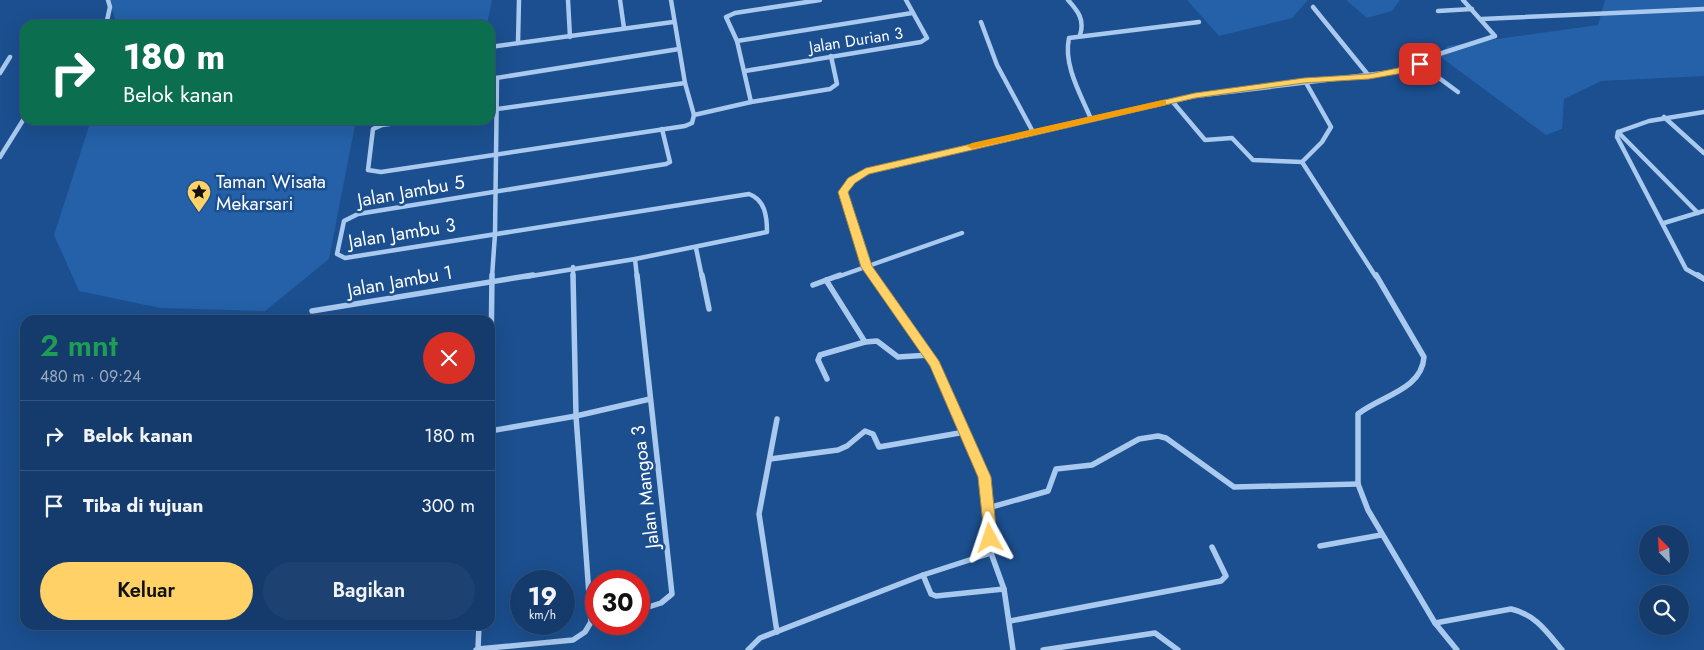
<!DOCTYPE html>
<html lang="id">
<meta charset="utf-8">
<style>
:root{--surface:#143b6b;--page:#1d4271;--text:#f1f3f6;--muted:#9dadc1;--line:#33557e;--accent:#ffd166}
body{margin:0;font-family:Jost,sans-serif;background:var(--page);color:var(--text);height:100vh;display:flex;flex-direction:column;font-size:19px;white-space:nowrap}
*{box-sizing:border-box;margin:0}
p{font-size:16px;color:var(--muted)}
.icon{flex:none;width:28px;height:28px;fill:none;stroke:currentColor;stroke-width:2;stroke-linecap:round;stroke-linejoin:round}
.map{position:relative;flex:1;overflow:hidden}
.sheet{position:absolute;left:20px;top:315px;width:475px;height:315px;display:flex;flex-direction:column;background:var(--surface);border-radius:15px;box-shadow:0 5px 20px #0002,0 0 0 1px var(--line)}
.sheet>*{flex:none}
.hud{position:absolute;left:20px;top:20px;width:475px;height:105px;border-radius:15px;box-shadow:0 5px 20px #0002,0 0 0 1px var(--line);background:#0b6e4f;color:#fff;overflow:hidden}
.needle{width:32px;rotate:336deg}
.fabs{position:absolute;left:1639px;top:525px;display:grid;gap:10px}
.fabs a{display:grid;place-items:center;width:50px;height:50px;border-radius:50%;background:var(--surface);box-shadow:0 5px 20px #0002,0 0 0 1px var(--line);font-size:25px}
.speed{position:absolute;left:510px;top:570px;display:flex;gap:10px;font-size:25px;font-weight:700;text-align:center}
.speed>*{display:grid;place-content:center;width:65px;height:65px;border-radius:50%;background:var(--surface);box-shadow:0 5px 20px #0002,0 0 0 1px var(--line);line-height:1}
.speed small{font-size:12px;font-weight:400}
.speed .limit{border:8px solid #d22;background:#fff;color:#111}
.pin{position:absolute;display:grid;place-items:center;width:42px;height:42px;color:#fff;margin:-21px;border-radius:10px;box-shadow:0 2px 8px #0006}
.me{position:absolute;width:55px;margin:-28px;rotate:355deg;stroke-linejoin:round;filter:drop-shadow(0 0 4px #0008)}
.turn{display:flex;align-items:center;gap:18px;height:105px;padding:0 20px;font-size:22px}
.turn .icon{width:65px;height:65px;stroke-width:2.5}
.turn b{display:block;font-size:35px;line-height:42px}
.round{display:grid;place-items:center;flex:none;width:52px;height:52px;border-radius:26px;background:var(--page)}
.overview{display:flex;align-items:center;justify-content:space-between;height:85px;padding:0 20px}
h1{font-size:30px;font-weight:600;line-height:38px;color:#1e9e55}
.action{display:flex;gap:10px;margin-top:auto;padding:10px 20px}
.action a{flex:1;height:58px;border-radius:30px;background:var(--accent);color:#111;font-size:20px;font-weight:600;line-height:58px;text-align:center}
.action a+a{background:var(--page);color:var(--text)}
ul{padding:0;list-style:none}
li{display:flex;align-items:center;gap:15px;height:70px;padding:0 20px;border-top:1px solid var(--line)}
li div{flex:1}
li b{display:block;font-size:19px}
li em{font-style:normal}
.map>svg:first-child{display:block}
.green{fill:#2461a8}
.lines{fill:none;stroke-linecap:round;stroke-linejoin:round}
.minor-far1{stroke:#a9c9ee;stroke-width:4.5}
.minor{stroke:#a9c9ee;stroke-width:5.5}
.route{fill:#ffd166;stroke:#a68842}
.slow{fill:#f59e0b}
.labels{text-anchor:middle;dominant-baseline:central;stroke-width:5;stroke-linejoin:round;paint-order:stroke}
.far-street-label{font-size:16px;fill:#fff;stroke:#1b4f8f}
.poi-label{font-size:19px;fill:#fff;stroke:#1b4f8f;text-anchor:start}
.street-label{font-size:19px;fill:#fff;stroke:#1b4f8f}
</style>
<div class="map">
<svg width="1704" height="650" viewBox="0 0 1704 650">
<rect width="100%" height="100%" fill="#1b4f8f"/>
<g class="green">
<path d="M109,0H492L487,25H117Z"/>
<path d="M1187,0H1308L1292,18L1219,36Z"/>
<path d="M1346,0H1400L1392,11L1367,18Z"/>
<path d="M1605,0H1704V76L1601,81L1564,99L1562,129L1546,135L1438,55L1448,46L1598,25Z"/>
<path d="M91,120H356L329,259L265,311L160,308L79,291L54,235Z"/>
</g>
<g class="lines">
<g class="minor-far1">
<path d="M568,0L570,37"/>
<path d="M620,0L624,28"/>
<path d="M1068,0C1078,11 1085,20 1080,35"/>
<path d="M1313,7L1369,76"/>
<path d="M1438,11L1472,9"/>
<path d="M1482,19L1704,9"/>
<path d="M981,22L997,65L1033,132"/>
<path d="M106,25L110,7L108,0"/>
<path d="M737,41L912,13"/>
<path d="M518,43L519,0"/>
<path d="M490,47L673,22"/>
<path d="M1420,64L1458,92"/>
<path d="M745,71L921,42L927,38L906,0"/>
<path d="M0,73L10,57"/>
<path d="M490,79L679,49"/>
<path d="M1305,81L1331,127L1322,142L1302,162L1376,277"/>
<path d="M1172,101L1205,140L1232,138L1253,160L1302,162"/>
<path d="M751,102L737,41L726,17L735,13L820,0"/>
<path d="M490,110L685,83"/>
<path d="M694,115L751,102L830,89L837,84L831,56"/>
<path d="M1664,117L1704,153"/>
<path d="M1091,119C1081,95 1063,65 1069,38L1199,22"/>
<path d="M417,120L382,125L373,129L368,170L381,172L685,126L692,123L694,115L685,83L671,0"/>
<path d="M1618,132L1698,213"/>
<path d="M0,157L25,117"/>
<path d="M1664,223L1704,211"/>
<path d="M696,248L702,277"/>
<path d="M635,259L637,277"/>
<path d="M573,267V277"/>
<path d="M492,277L495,234L497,78"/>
<path d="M525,277L635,259L767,232C767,216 765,200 749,194L345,258L337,254L344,221L358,214L666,164L670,162L662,129"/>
<path d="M837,277L962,233"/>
<path d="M874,277L867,267L843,192L851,180L866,171L1195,96L1400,71L1436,55L1495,36L1463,0"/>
<path d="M1700,277L1686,269L1617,137L1618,132L1649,121L1704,112"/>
</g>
<g class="minor">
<path d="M637,275L672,594L661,603L639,610"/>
<path d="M702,275L709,309"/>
<path d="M873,275L935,364L984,477L991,553L1004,589L1013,650"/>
<path d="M1376,275L1424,357C1422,390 1380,396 1358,414V484L1368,510L1435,623L1457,650"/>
<path d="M1698,275L1704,279"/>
<path d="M826,280L865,342L877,341L898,357L930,355"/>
<path d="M813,285L840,275"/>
<path d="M312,311L533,275"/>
<path d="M827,379L818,360L820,355L865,342"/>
<path d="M777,419L759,514L777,632"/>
<path d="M490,431L576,416L650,399"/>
<path d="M490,435L492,275"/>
<path d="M770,459L838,450L847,446L865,431L873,434L879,447L965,432"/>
<path d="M988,508L1048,491L1056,469L1092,465L1139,439L1158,436L1166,438L1234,487L1358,484"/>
<path d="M1320,546L1381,535"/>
<path d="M923,575L931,594L936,596L1004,589"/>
<path d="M1010,621L1221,581L1226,576L1212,547"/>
<path d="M1435,623L1511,609C1535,614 1547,632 1562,650"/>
<path d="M478,649L573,640L585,632L591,622L576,416L573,275"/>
<path d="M476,650L478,649L479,625"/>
<path d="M748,650L760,638L923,575L991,553"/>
<path d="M1043,650L1155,633L1178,650"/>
</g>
</g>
<path class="route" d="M1420,61L1424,64L1423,66L1403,73L1369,79L1304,83L1195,98L869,174L855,183L848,192L872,266L939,361L991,477L997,538L995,543L990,544L985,543L978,477L930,366L861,267L838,192L848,178L866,168L1195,93L1304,78L1369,74L1398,68Z"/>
<path class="slow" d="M1163,100L1166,101V105L972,149L967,146L972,143Z"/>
<defs>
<symbol id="sight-pin" viewBox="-11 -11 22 30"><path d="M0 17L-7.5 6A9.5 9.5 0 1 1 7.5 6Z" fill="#ffd166" stroke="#1b4f8f"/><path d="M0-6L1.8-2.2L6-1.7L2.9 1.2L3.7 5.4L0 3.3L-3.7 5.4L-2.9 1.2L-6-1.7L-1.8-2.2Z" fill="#111"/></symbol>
</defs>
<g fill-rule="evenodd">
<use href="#sight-pin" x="185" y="178" width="28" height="38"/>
</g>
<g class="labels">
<g class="far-street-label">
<text transform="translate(856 40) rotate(-9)">Jalan Durian 3</text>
</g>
<g class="poi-label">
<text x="216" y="181">Taman Wisata<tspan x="216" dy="22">Mekarsari</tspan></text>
</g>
<g class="street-label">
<text transform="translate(411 191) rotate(-10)">Jalan Jambu 5</text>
<text transform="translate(402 233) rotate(-9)">Jalan Jambu 3</text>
<text transform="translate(400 281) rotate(-10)">Jalan Jambu 1</text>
<text transform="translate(645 487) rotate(-97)">Jalan Mangoa 3</text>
</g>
</g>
</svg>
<div class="fabs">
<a><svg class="needle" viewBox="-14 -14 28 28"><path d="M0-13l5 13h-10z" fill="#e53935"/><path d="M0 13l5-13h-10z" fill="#9dadc1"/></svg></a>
<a><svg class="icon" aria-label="search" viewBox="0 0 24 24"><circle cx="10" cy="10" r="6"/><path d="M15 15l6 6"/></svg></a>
</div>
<div class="speed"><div>19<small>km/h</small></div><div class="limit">30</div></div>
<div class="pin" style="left:1420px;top:64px;background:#d93025"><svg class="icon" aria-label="arrive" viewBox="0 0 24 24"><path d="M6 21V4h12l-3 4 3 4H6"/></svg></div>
<svg class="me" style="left:990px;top:538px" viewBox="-20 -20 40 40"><path d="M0-17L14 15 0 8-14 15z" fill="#ffd166" stroke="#fff" stroke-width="4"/></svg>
<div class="hud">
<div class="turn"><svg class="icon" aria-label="right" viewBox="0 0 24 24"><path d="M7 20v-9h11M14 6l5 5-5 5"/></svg><div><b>180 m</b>Belok kanan</div></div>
</div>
<section class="sheet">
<div class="overview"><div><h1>2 mnt</h1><p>480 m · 09:24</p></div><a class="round" style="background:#d93025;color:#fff"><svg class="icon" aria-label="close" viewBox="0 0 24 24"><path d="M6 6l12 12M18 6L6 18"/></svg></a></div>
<ul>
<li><svg class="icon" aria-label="right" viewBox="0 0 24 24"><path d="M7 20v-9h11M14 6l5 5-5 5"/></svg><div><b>Belok kanan</b></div><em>180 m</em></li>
<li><svg class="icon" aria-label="arrive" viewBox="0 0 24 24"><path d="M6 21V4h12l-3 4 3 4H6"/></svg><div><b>Tiba di tujuan</b></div><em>300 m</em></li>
</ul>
<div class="action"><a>Keluar</a><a>Bagikan</a></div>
</section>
</div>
